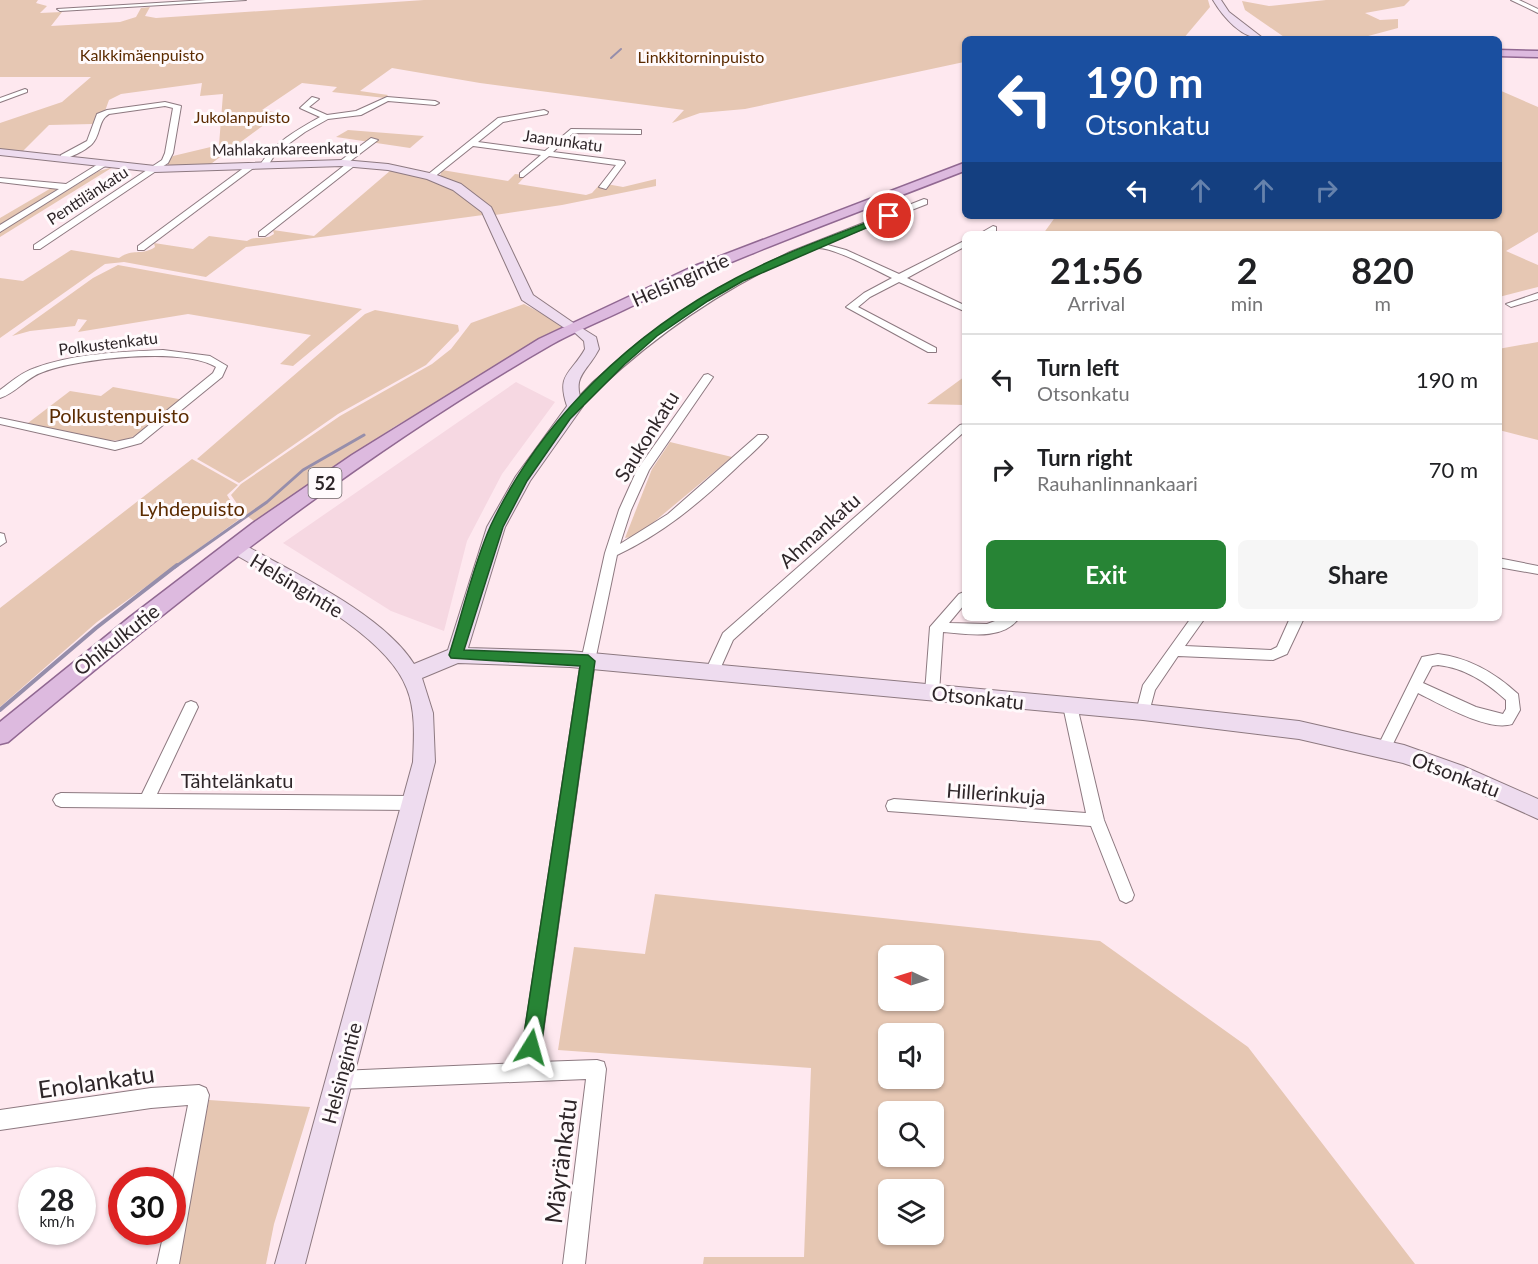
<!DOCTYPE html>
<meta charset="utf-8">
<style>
:root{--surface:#fff;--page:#f6f6f6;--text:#202124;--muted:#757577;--line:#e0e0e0;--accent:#278435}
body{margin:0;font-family:Lato,sans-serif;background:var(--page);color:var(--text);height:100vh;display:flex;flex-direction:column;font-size:22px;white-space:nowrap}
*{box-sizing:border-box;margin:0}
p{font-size:20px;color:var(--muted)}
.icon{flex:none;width:33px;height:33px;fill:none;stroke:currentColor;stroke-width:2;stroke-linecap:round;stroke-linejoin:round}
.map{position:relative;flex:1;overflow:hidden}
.details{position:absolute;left:962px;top:231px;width:540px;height:390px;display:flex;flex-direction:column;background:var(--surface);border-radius:9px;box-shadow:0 2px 4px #0004}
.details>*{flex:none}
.guide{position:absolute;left:962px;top:36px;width:540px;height:183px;border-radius:9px;box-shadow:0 2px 4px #0004;background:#1a4fa0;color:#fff;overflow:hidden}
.needle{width:39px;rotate:274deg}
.fabs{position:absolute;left:878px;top:945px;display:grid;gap:12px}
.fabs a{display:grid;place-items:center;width:66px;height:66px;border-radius:9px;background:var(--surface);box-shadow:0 2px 4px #0004;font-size:30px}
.speed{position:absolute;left:18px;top:1167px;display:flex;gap:12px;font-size:30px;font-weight:700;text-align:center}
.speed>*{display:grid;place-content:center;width:78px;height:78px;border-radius:50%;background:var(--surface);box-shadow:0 2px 4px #0004;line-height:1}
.speed small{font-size:15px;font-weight:400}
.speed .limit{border:9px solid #d22;background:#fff;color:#111}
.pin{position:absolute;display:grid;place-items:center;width:51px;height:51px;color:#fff;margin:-26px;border:3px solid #fff;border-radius:50%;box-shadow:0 2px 6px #0007}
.me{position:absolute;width:66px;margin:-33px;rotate:8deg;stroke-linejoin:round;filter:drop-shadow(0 0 4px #0008)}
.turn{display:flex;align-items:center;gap:21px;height:126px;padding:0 24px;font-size:27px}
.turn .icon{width:78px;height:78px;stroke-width:2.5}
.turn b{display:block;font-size:42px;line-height:51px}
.lanes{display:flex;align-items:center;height:57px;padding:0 24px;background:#0003;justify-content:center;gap:30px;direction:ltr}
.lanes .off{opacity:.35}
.eta{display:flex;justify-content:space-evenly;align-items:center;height:102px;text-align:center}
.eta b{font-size:36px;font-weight:700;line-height:42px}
.primary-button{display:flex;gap:12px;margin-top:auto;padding:12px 24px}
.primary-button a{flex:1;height:69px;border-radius:9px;background:var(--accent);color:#fff;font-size:24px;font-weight:700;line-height:69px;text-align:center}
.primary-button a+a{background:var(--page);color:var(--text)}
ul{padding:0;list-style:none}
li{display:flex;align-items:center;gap:18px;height:90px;padding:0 24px;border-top:2px solid var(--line)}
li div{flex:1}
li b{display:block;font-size:22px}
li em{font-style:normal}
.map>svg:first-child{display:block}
.built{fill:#f6d8e2}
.green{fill:#e6c7b3;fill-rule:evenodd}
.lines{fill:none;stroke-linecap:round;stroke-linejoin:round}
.stream-far2{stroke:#968eab;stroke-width:2}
.stream-far1{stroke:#968eab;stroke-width:3}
.stream{stroke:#968eab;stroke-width:4}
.street-casing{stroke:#8d7980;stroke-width:2}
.secondary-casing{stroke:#8d7980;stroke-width:2}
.primary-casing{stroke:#916892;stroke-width:3}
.street{fill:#fff;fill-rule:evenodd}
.secondary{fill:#eedcef;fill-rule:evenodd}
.primary{fill:#ddbadf;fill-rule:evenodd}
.route{fill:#278435;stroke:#195622;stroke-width:1.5}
.labels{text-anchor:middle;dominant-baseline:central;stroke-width:6;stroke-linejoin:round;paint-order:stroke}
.far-park-label{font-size:16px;fill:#5b2b00;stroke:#fffafc}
.far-street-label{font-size:16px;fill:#2e2629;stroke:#fffafc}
.shield{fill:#fffafc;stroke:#6d6668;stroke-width:1.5}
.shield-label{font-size:18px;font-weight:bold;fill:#2e2629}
.street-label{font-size:20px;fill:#2e2629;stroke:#fffafc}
.park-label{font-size:20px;fill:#5b2b00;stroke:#fffafc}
.near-street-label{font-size:24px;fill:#2e2629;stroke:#fffafc}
</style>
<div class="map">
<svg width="1538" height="1264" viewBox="0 0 1538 1264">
<rect width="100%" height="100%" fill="#fee8ef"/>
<path class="built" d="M516,382L555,402L502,474L467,541L444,631L391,611L283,543Z"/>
<g class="green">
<path d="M0,0H38L36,3L47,6L40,13L62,12L51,26L120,22L136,17L141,8L150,7L145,16L156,18L424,0H1208L1210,7L1183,39H964V62L745,109L700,113L672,123L684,110L480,83L392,68L360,91L388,95L385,98L332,92L337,87L302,83L262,110L280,113L208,166H169L167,163L173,156L219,145L223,94L200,96L202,83L121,94L109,100L105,111L99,113L93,124L49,125L23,151L0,150V123L62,102L91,77H0Z"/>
<path d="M1326,0H1410L1404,6L1365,13L1380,20L1398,19V28L1357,39H1287L1245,10L1242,1L1269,6Z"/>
<path d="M1499,90L1538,107V232L1506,251L1538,265V287L1499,297L1498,234H1043L1056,216H1498Z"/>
<path d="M348,130L424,136L410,148L336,137Z"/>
<path d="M113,167L0,237V232L99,171Z"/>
<path d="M391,170C419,176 470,187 483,215L246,247L206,277L124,262L105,264L0,338V278L23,281L71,250L119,258C133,248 142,256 155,247L154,243L193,249L209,236L247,241C255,235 265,241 274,234L273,230L314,236Z"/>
<path d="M442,170L508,181L515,174L526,175L518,184L586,195L592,193L601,183L623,187L656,179V186L562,205L495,215L473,193L440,176Z"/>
<path d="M53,187L56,189L54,192L0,226V218Z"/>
<path d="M118,265L362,309L293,366L280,364L311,335L188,314L78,332L87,320L78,319L75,326L30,331L12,336L93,278Z"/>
<path d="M524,304L567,327L394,427L254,521L244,514L231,495L241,484L340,416L432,364L451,349L471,323Z"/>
<path d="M375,310L458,325L459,331L426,365L338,414L239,483L197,459L365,314Z"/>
<path d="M1538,342V440L1499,430L1498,349Z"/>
<path d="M964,377V405L927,404Z"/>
<path d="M113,387L184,400C168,412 149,431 130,438C105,447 54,429 28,423L70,391L101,396Z"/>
<path d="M670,442L732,457L637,536L625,538L652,469Z"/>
<path d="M192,459L238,485L227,495L241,518L97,622L0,707V608Z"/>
<path d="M655,894L1100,941L1248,1047L1415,1264H703L704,1257H804L811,1068L558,1050L574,947L645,954ZM888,956H933V1000H888ZM888,1034H933V1078H888ZM888,1112H933V1156H888ZM888,1190H933V1234H888Z"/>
<path d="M209,1100L310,1107L274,1224L266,1264H176Z"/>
</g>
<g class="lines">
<path class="stream-far2" d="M611,58L621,49"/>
<path class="stream-far1" d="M175,567L267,502L303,470L364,435"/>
<path class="stream" d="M0,710L96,628L177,565"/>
<defs>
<g id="street">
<path d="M206,0H246L60,11L57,9Z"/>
<path d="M1511,0H1519L1538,9V13Z"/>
<path d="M25,89L27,90V92L0,102V98Z"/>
<path d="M312,97L319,99L309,107L327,115L356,111L387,97L435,101L439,103L435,105L388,101L361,115L328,119L305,132L276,153L267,167H261L260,165C275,142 297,130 320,117L300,108Z"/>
<path d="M165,102L181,106L173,153L168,163L40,249H34V245L162,160L165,153L173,108L165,106L109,114C98,120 101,135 92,144C86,150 69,159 61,159V155L87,141L97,114L107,110Z"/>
<path d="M544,110L548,112L547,114L503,122L478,142L545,151L571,129L641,130V134H638L573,133L553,152L624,161L625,163L606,189L599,187L616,165L549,156L523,177H520V173L541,155L473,146L433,178L426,176L498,118Z"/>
<path d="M371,138L378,140L349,162H354V166L265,236H259V232L345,165H340V161Z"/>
<path d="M103,161L110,163L0,232V225L59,189L0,182V178L66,184Z"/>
<path d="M249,164L256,166L144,250H138V246Z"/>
<path d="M924,199L927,200V204L824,244L846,250L899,274L964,241V247L907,278L964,305V311L899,282L870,297L858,307L936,348V352H928L846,307L864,293L892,278C875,270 832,246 816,248C806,249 783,261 774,266C700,303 637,350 579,408H571L570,406L593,382L640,341L717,289L790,252Z"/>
<path d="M993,226L996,227V231L990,234H979Z"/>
<path d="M1538,293V299L1511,307L1506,304Z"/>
<path d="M163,350L210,356L227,366L222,377L141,443L115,450L0,424V418L115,442L133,438L213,373L216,367C183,347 80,358 43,372C27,377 16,393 0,398V390C11,382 22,372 35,368C75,353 121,352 163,350Z"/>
<path d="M708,374L713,377L649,470L631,510L620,544L668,514L758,435H766L768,437C758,449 745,459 734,470C698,504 662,534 617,555L595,661L539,1062L597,1060L604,1062L606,1069L585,1264H563L586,1079L340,1089L333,1087L331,1080L333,1073L340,1071L520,1063L581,661L605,553L619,510L637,470L704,375Z"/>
<path d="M964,424V432L733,640L717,676H707L705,672L723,633L960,425Z"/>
<path d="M0,533L4,534L6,542L0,546Z"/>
<path d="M1498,558L1538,566V574L1498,567Z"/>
<path d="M964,592V605L949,623L987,624L1003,618H1019C1003,641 967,634 943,632L939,693L937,697H927L925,693L930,627L959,594Z"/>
<path d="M1191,618H1205L1185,646L1271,650L1277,647L1290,618H1304L1287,654L1273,660L1178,656L1155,690L1148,716H1138L1136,712L1143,685Z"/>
<path d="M1438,654C1470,658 1495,673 1518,694L1520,710L1512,724C1488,732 1440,704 1418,693L1389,752L1384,754L1379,752L1377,748L1422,657ZM1438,665C1465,668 1486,682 1506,700V709L1503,714L1476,707L1423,683L1432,666Z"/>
<path d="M1070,700L1075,702L1077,706L1104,820L1134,895L1132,900L1126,903L1120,900L1091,826L888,811L886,806L888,801L894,799L1086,813L1063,706L1065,702Z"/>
<path d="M191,701L196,703L198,707L157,794L413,796L418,798L421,803L418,808L413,810L61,807L56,805L53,800L56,795L61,793L142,794L186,703Z"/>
<path d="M199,1085L206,1088L209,1095L179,1264H157L164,1232H172V1185L188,1105L151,1108L0,1130V1110L151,1088Z"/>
</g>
<g id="secondary">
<path d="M1213,0H1221L1229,12L1264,39C1242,39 1223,17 1213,0Z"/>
<path d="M0,149L155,166L343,160L388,164L434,174L461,184L491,207L533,295L575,324L573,327H563L522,300L482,212L453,190L427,179L388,170L343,166L155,172L0,155Z"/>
<path d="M580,327L596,337L599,349C586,374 571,375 583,406L530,481L505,527L468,648L570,651L1143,704L1299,721L1404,745L1463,766L1538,799V819L1447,778L1403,763L1299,739L1143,720L570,667L458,663L422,678L433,713L435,762L305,1264H275L413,762C414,738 416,712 407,689C387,633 280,581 229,551L226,547L229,543H241C292,572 383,614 414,664L448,650L487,527L516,476L567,406C556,374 571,374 585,349L584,341L573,331Z"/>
</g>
<g id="primary">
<path d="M1498,50L1538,51V57L1498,56Z"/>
<path d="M964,163V171C852,215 739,255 630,307C604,320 575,331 549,346C354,458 180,598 8,742L0,744V722L130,617L253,523L352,455L539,339L692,267Z"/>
</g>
</defs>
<use href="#street" class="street-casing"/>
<use href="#secondary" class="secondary-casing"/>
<use href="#primary" class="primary-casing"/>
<use href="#street" class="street"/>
<use href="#secondary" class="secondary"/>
<use href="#primary" class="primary"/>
</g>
<path class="route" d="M886,215L894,216L743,281L708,301L657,336L625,364L570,419L527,481L503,527L464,650L588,655L595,661L541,1047L538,1054L531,1057L525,1054L522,1047L580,666L451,658L449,655C462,615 474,562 491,525C541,419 633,332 736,278C784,252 836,235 886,215Z"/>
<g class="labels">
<g class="far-park-label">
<text x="142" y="54">Kalkkimäenpuisto</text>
<text x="701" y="56">Linkkitorninpuisto</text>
<text x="242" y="116">Jukolanpuisto</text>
</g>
<g class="far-street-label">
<text transform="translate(563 140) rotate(8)">Jaanunkatu</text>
<text transform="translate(285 148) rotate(-1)">Mahlakankareenkatu</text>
<text transform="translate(87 195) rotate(-33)">Penttilänkatu</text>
<text transform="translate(108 343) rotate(-7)">Polkustenkatu</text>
</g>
<rect class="shield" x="308.5" y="468" width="33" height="30" rx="4.5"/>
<g class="shield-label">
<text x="325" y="483">52</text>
</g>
<g class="street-label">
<text transform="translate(680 279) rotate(-24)">Helsingintie</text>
<text transform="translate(646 436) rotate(-58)">Saukonkatu</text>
<text transform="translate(819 530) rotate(-42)">Ahmankatu</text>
<text transform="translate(297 585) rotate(31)">Helsingintie</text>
<text transform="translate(116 639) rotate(-38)">Ohikulkutie</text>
<text transform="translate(978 697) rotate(6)">Otsonkatu</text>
<text transform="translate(1456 774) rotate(21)">Otsonkatu</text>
<text x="237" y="780">Tähtelänkatu</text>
<text transform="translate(996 793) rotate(4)">Hillerinkuja</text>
<text transform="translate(341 1073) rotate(-75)">Helsingintie</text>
</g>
<g class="park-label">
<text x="119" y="415">Polkustenpuisto</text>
<text x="192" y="508">Lyhdepuisto</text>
</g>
<g class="near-street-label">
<text transform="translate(96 1081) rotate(-8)">Enolankatu</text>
<text transform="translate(560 1161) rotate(-83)">Mäyränkatu</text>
</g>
</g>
</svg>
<div class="fabs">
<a><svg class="needle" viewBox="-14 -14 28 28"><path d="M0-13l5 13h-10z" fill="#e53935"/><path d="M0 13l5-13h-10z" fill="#757577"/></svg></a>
<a><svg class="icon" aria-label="sound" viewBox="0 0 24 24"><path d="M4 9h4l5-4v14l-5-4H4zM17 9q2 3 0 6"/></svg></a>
<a><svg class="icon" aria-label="search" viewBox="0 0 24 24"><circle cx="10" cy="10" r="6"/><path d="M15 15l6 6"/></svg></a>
<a><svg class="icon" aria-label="layers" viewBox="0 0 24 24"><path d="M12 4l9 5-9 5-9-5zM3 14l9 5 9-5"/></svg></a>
</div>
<div class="speed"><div>28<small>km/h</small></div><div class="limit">30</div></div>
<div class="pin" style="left:889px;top:216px;background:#d93025"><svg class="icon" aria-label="arrive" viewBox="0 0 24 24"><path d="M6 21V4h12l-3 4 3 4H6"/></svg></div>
<svg class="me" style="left:531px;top:1047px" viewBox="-20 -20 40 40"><path d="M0-17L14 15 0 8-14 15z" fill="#278435" stroke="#fff" stroke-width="4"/></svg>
<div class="guide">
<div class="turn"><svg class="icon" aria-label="left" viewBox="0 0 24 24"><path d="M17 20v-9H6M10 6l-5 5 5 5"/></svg><div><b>190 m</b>Otsonkatu</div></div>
<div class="lanes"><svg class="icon" aria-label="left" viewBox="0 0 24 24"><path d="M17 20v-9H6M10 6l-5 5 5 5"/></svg><svg class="icon off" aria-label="ahead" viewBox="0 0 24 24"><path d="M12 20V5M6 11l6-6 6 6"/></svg><svg class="icon off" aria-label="ahead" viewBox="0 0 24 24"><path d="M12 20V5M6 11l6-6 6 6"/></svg><svg class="icon off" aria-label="right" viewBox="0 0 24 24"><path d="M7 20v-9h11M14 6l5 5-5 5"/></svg></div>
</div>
<section class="details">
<div class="eta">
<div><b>21:56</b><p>Arrival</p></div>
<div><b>2</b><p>min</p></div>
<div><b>820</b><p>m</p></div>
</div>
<ul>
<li><svg class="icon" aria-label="left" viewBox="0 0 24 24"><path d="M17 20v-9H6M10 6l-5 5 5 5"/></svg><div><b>Turn left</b><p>Otsonkatu</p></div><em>190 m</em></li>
<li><svg class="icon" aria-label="right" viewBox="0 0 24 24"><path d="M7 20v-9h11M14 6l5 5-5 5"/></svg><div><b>Turn right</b><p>Rauhanlinnankaari</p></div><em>70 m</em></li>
</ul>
<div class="primary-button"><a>Exit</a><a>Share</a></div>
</section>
</div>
